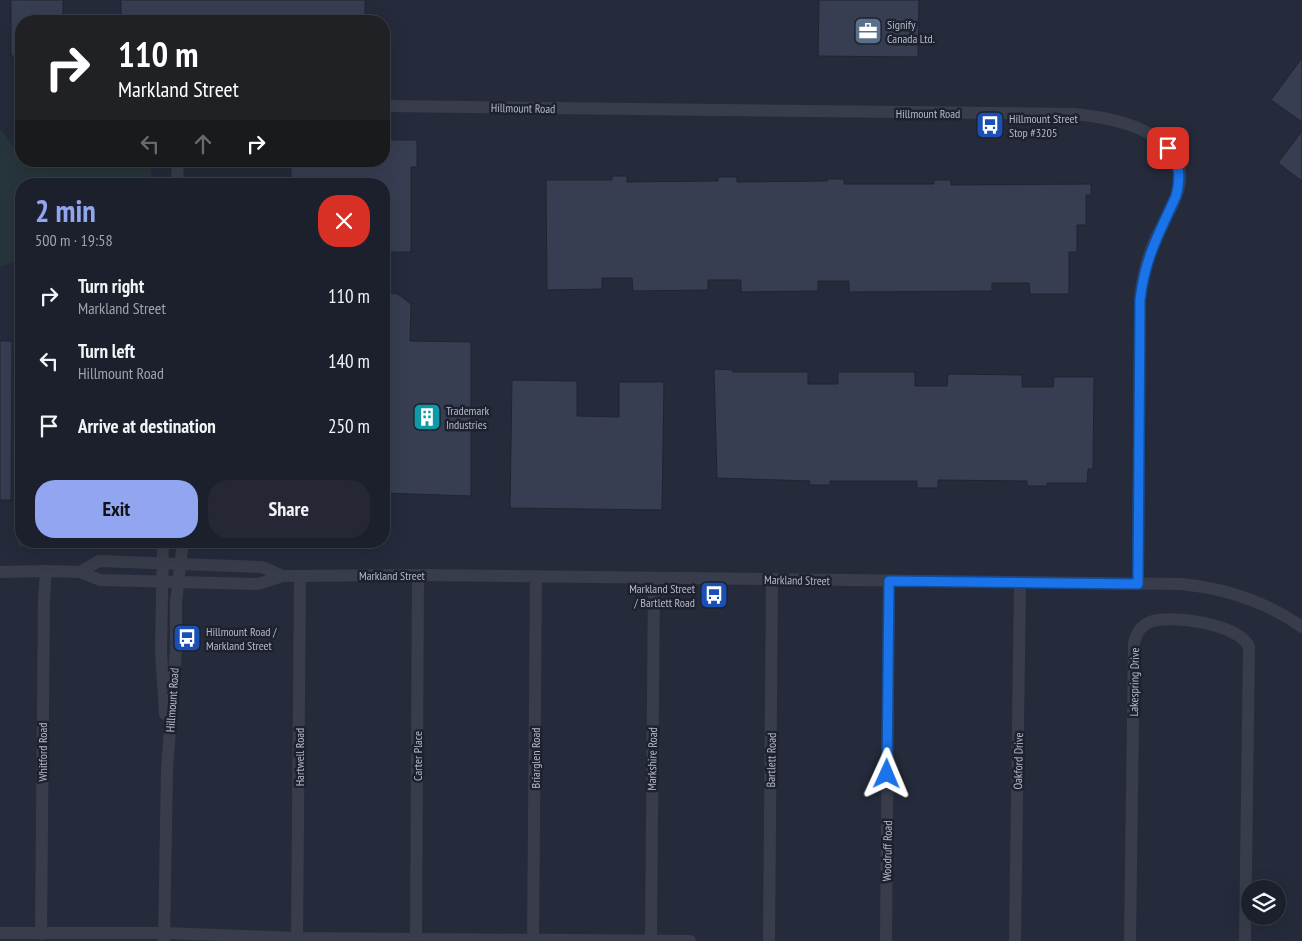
<!DOCTYPE html>
<meta charset="utf-8">
<style>
:root{--surface:#1c202c;--page:#252834;--text:#f1f3f6;--muted:#a0a3a9;--line:#3a3e48;--accent:#91a5f0}
body{margin:0;font-family:"PT Sans Narrow",sans-serif;background:var(--page);color:var(--text);height:100vh;display:flex;flex-direction:column;font-size:19px;white-space:nowrap}
*{box-sizing:border-box;margin:0}
p{font-size:16px;color:var(--muted)}
.icon{flex:none;width:28px;height:28px;fill:none;stroke:currentColor;stroke-width:2;stroke-linecap:round;stroke-linejoin:round}
.map{position:relative;flex:1;overflow:hidden}
.sheet{position:absolute;left:15px;top:178px;width:375px;height:370px;display:flex;flex-direction:column;background:var(--surface);border-radius:20px;box-shadow:0 5px 20px #0002,0 0 0 1px var(--line)}
.sheet>*{flex:none}
.hud{position:absolute;left:15px;top:15px;width:375px;height:152px;border-radius:20px;box-shadow:0 5px 20px #0002,0 0 0 1px var(--line);background:#202124;color:#fff;overflow:hidden}
.fabs{position:absolute;left:1241px;top:880px;display:grid;gap:10px}
.fabs a{display:grid;place-items:center;width:45px;height:45px;border-radius:50%;background:var(--surface);box-shadow:0 5px 20px #0002,0 0 0 1px var(--line);font-size:25px}
.pin{position:absolute;display:grid;place-items:center;width:42px;height:42px;color:#fff;margin:-21px;border-radius:10px;box-shadow:0 2px 8px #0006}
.me{position:absolute;width:55px;margin:-28px;rotate:1deg;stroke-linejoin:round;filter:drop-shadow(0 0 4px #0008)}
.turn{display:flex;align-items:center;gap:18px;height:105px;padding:0 20px;font-size:22px}
.turn .icon{width:65px;height:65px;stroke-width:2.5}
.turn b{display:block;font-size:35px;line-height:42px}
.lanes{display:flex;align-items:center;height:48px;padding:0 20px;background:#0003;justify-content:center;gap:25px;direction:ltr}
.lanes .off{opacity:.35}
.round{display:grid;place-items:center;flex:none;width:52px;height:52px;border-radius:20px;background:var(--page)}
.headline{display:flex;align-items:center;justify-content:space-between;height:85px;padding:0 20px}
h1{font-size:30px;font-weight:600;line-height:38px;color:var(--accent)}
.primary-button{display:flex;gap:10px;margin-top:auto;padding:10px 20px}
.primary-button a{flex:1;height:58px;border-radius:20px;background:var(--accent);color:#111;font-size:20px;font-weight:600;line-height:58px;text-align:center}
.primary-button a+a{background:var(--page);color:var(--text)}
ul{padding:0;list-style:none}
li{display:flex;align-items:center;gap:15px;height:65px;padding:0 20px}
li div{flex:1}
li b{display:block;font-size:19px}
li em{font-style:normal}
.map>svg:first-child{display:block}
.green{fill:#27363c}
.building{fill:#383e52;stroke:#202432}
.lines{fill:none;stroke-linecap:round;stroke-linejoin:round}
.minor{stroke:#393d4b;stroke-width:12}
.route-casing{stroke:#114b97;stroke-width:12}
.route{stroke:#1a73e8;stroke-width:9}
.labels{text-anchor:middle;dominant-baseline:central;stroke-width:5;stroke-linejoin:round;paint-order:stroke}
.poi-label{font-size:12px;fill:#b5b8c7;stroke:#1e2230;text-anchor:start}
.street-label{font-size:12px;fill:#b5b8c7;stroke:#1e2230}
</style>
<div class="map">
<svg width="1302" height="941" viewBox="0 0 1302 941">
<rect width="100%" height="100%" fill="#252b3b"/>
<g class="green">
<path d="M0,129L21,158V161L151,165V184H21V261L0,266Z"/>
<path d="M21,362V541H149L143,548L18,547Z"/>
</g>
<g class="building">
<path d="M11,0H63V21H21V56H11Z"/>
<rect x="121" y="0" width="244" height="21"/>
<path d="M819,0H919L918,57L818,56Z"/>
<path d="M1302,58V122L1271,100Z"/>
<path d="M1302,131V181L1278,163Z"/>
<path d="M384,140H417V167H411V252H384V184H291V165H332V161H384Z"/>
<path d="M612,176H627V182L718,181V177H737V182L827,181V179H844V184H934V180H951V185L1091,184V195H1086V225H1077V252H1069V294H1030L1029,283H992V291L849,292V281H818V291L741,292V280H708V290L633,291L632,278H602V289L547,290L546,180H612Z"/>
<path d="M384,293L398,294L411,304L410,341L471,342V496L384,493Z"/>
<path d="M0,341H12L11,500H0Z"/>
<path d="M714,369L733,370V372H808V384H838V372H915V386H947L948,374L1022,375V387H1053L1054,377H1094L1093,469H1088L1087,483H1047V486H1027V481L938,480V488H917V481H830V485H809L810,481L717,478Z"/>
<path d="M512,380L577,381V416L619,417V382H664L662,510L510,508Z"/>
</g>
<g class="lines">
<g class="minor">
<path d="M384,106L1073,114C1111,117 1191,132 1179,188C1174,206 1163,223 1155,240C1146,260 1142,279 1140,299L1138,584"/>
<path d="M177,184L178,161"/>
<path d="M163,541L161,651L165,714"/>
<path d="M0,572L46,571L80,572L100,580L258,584L283,576L418,575L1180,584C1225,588 1265,601 1302,627"/>
<path d="M80,572L99,561L262,567L283,576"/>
<path d="M0,933H165L297,938L690,941"/>
<path d="M41,934L44,597L46,571"/>
<path d="M297,938L300,576"/>
<path d="M416,938L418,575"/>
<path d="M533,940L536,577"/>
<path d="M651,940L654,578"/>
<path d="M164,941L167,769L176,649V602L183,541"/>
<path d="M769,941L772,579"/>
<path d="M886,941L889,581"/>
<path d="M1015,941L1020,582"/>
<path d="M1130,941L1134,643C1137,633 1140,626 1150,622C1170,614 1240,624 1249,647L1245,941"/>
</g>
</g>
<g class="lines">
<defs>
<path id="route" d="M887,774L889,581L1138,584L1140,300C1145,257 1159,234 1176,196C1181,178 1180,163 1168,148"/>
</defs>
<use href="#route" class="route-casing"/>
<use href="#route" class="route"/>
</g>
<defs>
<symbol id="office-square" viewBox="-11 -11 22 22"><rect x="-9" y="-9" width="18" height="18" rx="4" fill="#5c6f8a" stroke="#1e2230"/><path d="M-6-3h4V-5.5h4V-3h4V5H-6ZM-1-4.5V-3h2v-1.5ZM-6 0V1H6V0Z" fill="#fff"/></symbol>
<symbol id="bus-square" viewBox="-11 -11 22 22"><rect x="-9" y="-9" width="18" height="18" rx="4" fill="#1a4fb4" stroke="#1e2230"/><path d="M-5-6H5V4H4V6H2V4H-2V6H-4V4H-5ZM-3.5-4V0h7V-4ZM-3.5 1.2v1.5H-2V1.2ZM2 1.2v1.5H3.5V1.2Z" fill="#fff"/></symbol>
<symbol id="building-square" viewBox="-11 -11 22 22"><rect x="-9" y="-9" width="18" height="18" rx="4" fill="#0f9aa8" stroke="#1e2230"/><path d="M-4-6H4V6H1V3H-1V6H-4ZM-2.5-4.3h1.7v1.8h-1.7ZM.8-4.3h1.7v1.8H.8ZM-2.5-1h1.7V.8h-1.7ZM.8-1h1.7V.8H.8Z" fill="#fff"/></symbol>
</defs>
<g fill-rule="evenodd">
<use href="#office-square" x="852" y="15" width="32" height="32"/>
<use href="#bus-square" x="974" y="109" width="32" height="32"/>
<use href="#building-square" x="411" y="401" width="32" height="32"/>
<use href="#bus-square" x="698" y="579" width="32" height="32"/>
<use href="#bus-square" x="171" y="622" width="32" height="32"/>
</g>
<g class="labels">
<g class="poi-label">
<text x="887" y="24">Signify<tspan x="887" dy="14">Canada Ltd.</tspan></text>
<text x="1009" y="118">Hillmount Street<tspan x="1009" dy="14">Stop #3205</tspan></text>
<text x="446" y="410">Trademark<tspan x="446" dy="14">Industries</tspan></text>
<text x="695" y="588" text-anchor="end">Markland Street<tspan x="695" dy="14">/ Bartlett Road</tspan></text>
<text x="206" y="631">Hillmount Road /<tspan x="206" dy="14">Markland Street</tspan></text>
</g>
<g class="street-label">
<text transform="translate(523 108) rotate(1)">Hillmount Road</text>
<text x="928" y="113">Hillmount Road</text>
<text x="392" y="575">Markland Street</text>
<text transform="translate(797 580) rotate(1)">Markland Street</text>
<text transform="translate(1134 682) rotate(-89)">Lakespring Drive</text>
<text transform="translate(172 700) rotate(-86)">Hillmount Road</text>
<text transform="translate(42 752) rotate(-90)">Whitford Road</text>
<text transform="translate(417 756) rotate(-90)">Carter Place</text>
<text transform="translate(299 757) rotate(-90)">Hartwell Road</text>
<text transform="translate(535 758) rotate(-90)">Briarglen Road</text>
<text transform="translate(652 759) rotate(-89)">Markshire Road</text>
<text transform="translate(771 760) rotate(-89)">Bartlett Road</text>
<text transform="translate(1018 761) rotate(-89)">Oakford Drive</text>
<text transform="translate(887 851) rotate(-89)">Woodruff Road</text>
</g>
</g>
</svg>
<div class="fabs">
<a><svg class="icon" aria-label="layers" viewBox="0 0 24 24"><path d="M12 4l9 5-9 5-9-5zM3 14l9 5 9-5"/></svg></a>
</div>
<div class="pin" style="left:1168px;top:148px;background:#d93025"><svg class="icon" aria-label="arrive" viewBox="0 0 24 24"><path d="M6 21V4h12l-3 4 3 4H6"/></svg></div>
<svg class="me" style="left:887px;top:774px" viewBox="-20 -20 40 40"><path d="M0-17L14 15 0 8-14 15z" fill="#1a73e8" stroke="#fff" stroke-width="4"/></svg>
<div class="hud">
<div class="turn"><svg class="icon" aria-label="right" viewBox="0 0 24 24"><path d="M7 20v-9h11M14 6l5 5-5 5"/></svg><div><b>110 m</b>Markland Street</div></div>
<div class="lanes"><svg class="icon off" aria-label="left" viewBox="0 0 24 24"><path d="M17 20v-9H6M10 6l-5 5 5 5"/></svg><svg class="icon off" aria-label="ahead" viewBox="0 0 24 24"><path d="M12 20V5M6 11l6-6 6 6"/></svg><svg class="icon" aria-label="right" viewBox="0 0 24 24"><path d="M7 20v-9h11M14 6l5 5-5 5"/></svg></div>
</div>
<section class="sheet">
<div class="headline"><div><h1>2 min</h1><p>500 m · 19:58</p></div><a class="round" style="background:#d93025;color:#fff"><svg class="icon" aria-label="close" viewBox="0 0 24 24"><path d="M6 6l12 12M18 6L6 18"/></svg></a></div>
<ul>
<li><svg class="icon" aria-label="right" viewBox="0 0 24 24"><path d="M7 20v-9h11M14 6l5 5-5 5"/></svg><div><b>Turn right</b><p>Markland Street</p></div><em>110 m</em></li>
<li><svg class="icon" aria-label="left" viewBox="0 0 24 24"><path d="M17 20v-9H6M10 6l-5 5 5 5"/></svg><div><b>Turn left</b><p>Hillmount Road</p></div><em>140 m</em></li>
<li><svg class="icon" aria-label="arrive" viewBox="0 0 24 24"><path d="M6 21V4h12l-3 4 3 4H6"/></svg><div><b>Arrive at destination</b></div><em>250 m</em></li>
</ul>
<div class="primary-button"><a>Exit</a><a>Share</a></div>
</section>
</div>
